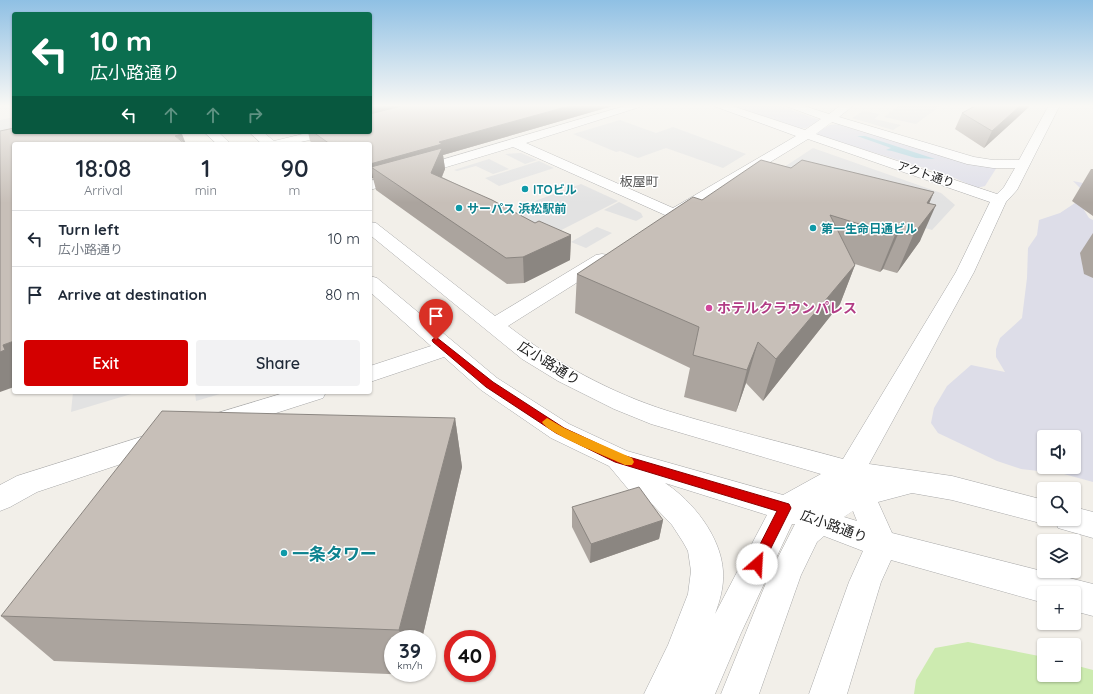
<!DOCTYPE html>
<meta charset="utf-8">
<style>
:root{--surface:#fff;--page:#f2f2f3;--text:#1f2937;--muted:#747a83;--line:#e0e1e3;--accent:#d40000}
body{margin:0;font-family:Quicksand,"Noto Sans JP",sans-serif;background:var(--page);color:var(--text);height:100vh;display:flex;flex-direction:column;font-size:15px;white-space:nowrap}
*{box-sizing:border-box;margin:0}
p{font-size:13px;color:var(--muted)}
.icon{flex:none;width:22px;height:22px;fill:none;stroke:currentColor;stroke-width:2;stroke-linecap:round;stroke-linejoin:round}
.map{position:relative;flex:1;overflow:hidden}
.details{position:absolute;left:12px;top:142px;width:360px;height:252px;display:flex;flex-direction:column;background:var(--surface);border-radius:4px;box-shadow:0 1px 3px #0004}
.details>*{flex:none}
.guide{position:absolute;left:12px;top:12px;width:360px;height:122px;border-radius:4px;box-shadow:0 1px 3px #0004;background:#0b6e4f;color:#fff;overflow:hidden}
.controls{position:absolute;left:1037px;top:430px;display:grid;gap:8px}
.controls a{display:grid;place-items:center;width:44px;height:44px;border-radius:4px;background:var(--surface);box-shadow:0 1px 3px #0004;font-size:20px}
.speed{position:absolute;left:384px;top:630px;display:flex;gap:8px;font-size:20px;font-weight:700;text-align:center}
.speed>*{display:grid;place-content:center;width:52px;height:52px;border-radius:50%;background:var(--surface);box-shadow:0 1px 3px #0004;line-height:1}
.speed small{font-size:10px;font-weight:400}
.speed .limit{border:6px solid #d22;background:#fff;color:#111}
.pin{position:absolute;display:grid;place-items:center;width:34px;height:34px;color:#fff;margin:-41px -17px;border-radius:50% 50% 50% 0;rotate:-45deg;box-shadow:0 0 4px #0007}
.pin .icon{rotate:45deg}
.me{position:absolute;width:44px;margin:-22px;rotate:26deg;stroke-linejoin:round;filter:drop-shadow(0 0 3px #0008)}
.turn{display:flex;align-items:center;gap:14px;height:84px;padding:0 12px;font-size:18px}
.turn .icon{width:52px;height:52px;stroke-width:2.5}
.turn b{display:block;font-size:28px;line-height:34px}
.lanes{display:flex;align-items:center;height:38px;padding:0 12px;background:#0003;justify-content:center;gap:20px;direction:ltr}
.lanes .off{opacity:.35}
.eta{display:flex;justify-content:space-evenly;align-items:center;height:68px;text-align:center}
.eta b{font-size:24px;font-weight:600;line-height:28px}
.action{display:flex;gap:8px;margin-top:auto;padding:8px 12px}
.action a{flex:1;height:46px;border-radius:4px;background:var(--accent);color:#fff;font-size:16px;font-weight:600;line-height:46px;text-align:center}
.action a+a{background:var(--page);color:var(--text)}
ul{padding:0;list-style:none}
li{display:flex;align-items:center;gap:12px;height:56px;padding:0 12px;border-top:1px solid var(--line)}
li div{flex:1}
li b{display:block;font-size:15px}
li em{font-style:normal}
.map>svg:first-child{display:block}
.grass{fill:#cdebb0}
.parking{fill:#e2e2e2}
.plaza{fill:#dddde8;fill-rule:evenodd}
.water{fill:#aad3df}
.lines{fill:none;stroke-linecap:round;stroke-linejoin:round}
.minor-casing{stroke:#a9a9a9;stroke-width:1}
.minor{fill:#fff;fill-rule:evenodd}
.wall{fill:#aba49e}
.shaded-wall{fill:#8b8681}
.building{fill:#c7bfb8;stroke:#8b8681}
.route{fill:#d40000;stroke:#8a0000}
.slow{fill:#f59e0b}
.culture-dot{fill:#0f9aa8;stroke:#fff;stroke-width:1.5}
.hotel-dot{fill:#d1479c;stroke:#fff;stroke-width:1.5}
.labels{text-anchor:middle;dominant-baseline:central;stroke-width:3;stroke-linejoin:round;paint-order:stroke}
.far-street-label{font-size:12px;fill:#222;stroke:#fff}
.far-culture-label{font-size:12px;font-weight:bold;fill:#0d838f;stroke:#fff;text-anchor:start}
.far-neighbourhood-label{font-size:13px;fill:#555;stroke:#fff}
.hotel-label{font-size:14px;font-weight:bold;fill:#b23c85;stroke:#fff;text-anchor:start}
.street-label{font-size:14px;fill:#222;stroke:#fff}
.near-culture-label{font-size:17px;font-weight:bold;fill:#0d838f;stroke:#fff;text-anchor:start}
</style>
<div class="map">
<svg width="1093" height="694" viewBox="0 0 1093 694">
<rect width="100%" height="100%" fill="#f2efe9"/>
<path class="grass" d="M968,642L1044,657V675H1074V665L1093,670V694H914L916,680L935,648Z"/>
<g class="parking">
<path d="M899,105H941L916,124L884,117Z"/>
<path d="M863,111L880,114L874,119L901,125L893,130L852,118Z"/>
<path d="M14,117V132L0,135V120Z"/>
<path d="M620,120L656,133L673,127L746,154L723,168L666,148L638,158L620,151L616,152L573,134Z"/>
<path d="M813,148L941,193L955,205L932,230L763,181Z"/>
<path d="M521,153L537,160L525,164L505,154Z"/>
<path d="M489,159L509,169L493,174L476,166L457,171L454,170Z"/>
<path d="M539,161L554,168L499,186L485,178Z"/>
<path d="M581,184L618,201L538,242L501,221L532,210L524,205Z"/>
<path d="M619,202L641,213L643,217L636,221L604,210Z"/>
<path d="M597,227L612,233L586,248L571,242Z"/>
<path d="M73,392H138L71,412Z"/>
<path d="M195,392H219L220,394L196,401Z"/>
</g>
<g class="plaza">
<path d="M725,105H777L820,120L806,128L798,129Z"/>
<path d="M840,124L997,167L985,186L977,188L950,176L817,135L816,133L830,125Z"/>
<path d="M1073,181L1093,185L1084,210L1089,218L1093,220V239L1089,265L1093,279V482L1064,474L1021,469L997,461L938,433L931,423L934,408L947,386L971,365L1005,372L996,357V349L1000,338L1022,318L1027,278L1028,248L1037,235L1039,220L1060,213L1075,203L1081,189ZM1044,437H1074V467H1044Z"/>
</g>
<path class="water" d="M857,136H865L935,159L916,158L892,151L886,150L891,148Z"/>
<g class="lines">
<defs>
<g id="minor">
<path d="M628,105H646L526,143L673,208L796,136L711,105H729L805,130L821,119L783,105H801L829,114L841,105H854L839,117L974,157L993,160H1019L1049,105H1060L1017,190L1006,202L974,272L869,464L952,476L1044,500V519H1074V507L1093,512V538L1058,528L1055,520L1044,524L952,500L912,493L878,502L892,533L1093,584V616L1074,611V593H1044V603L891,560L881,582L847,694H809L849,582L863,551L824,536L817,542L801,575L759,694H721L770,573L795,524H792L741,633L715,694H644L668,645L688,594L691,571L688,551L683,542L672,525L653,505L629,490L609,466L551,438L481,390L444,357L370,382V366L431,346L370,292V276L377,278L497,378L569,424L627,451L783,495L821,474L651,424L614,409L558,381L522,359L370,235V222L376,223L495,316L596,255L602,254L608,255L611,259L608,263L508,326C556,363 611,393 668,411C726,429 785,443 843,459L956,272L990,202L808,139L680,217L674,219L513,147L370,190V181ZM832,122L967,164L993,168H1015L1004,187L997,194L816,134ZM665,483L767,515L715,614C720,600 724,587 723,571C721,537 693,501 665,483ZM853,511L857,521L844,517Z"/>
<path d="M204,132H218L231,144H217Z"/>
<path d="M249,132H263L274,141L311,132H333L331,135L292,144H262Z"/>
<path d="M287,392H326L323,398L220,431L211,429L207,422L211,415Z"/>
<path d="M160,431L169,434L173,441L169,448L37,492L10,507L0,511V485L17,476Z"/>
</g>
</defs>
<use href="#minor" class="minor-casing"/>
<use href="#minor" class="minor"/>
</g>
<g class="wall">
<path d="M370,105H616L443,155L445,169L442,177L535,223L571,235L570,260L524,283L507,284L376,190L373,178L370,179V144H314L310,141L308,132H370Z"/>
<path d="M977,105H1031L984,148L955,129L962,113Z"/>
<path d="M791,168L934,192L929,204L920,241L897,273L883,269L880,272L855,264V265L840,304L763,401L746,383L736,412L684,397L690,368L575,313L577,274L702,200Z"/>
<path d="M1091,169H1093V216L1072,201Z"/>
<path d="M1093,233V278L1084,274L1080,253Z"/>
<path d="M455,418L462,467L422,639H393V673H414V675L54,661L1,616Z"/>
<path d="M572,507L663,520L659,539L590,563L572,527Z"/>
</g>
<g class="shaded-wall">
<path d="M370,105H415L370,116Z"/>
<path d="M573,105H616L443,155L445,169L434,195L371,167L373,178L370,179V164L439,142Z"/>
<path d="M1021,105H1031L984,148L992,131Z"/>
<path d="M182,134L186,144L175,136Z"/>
<path d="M934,192L918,228L936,205L920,241L897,273L927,203Z"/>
<path d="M899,232L883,269L880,272L895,235Z"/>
<path d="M571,235L570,260L524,283L523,257Z"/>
<path d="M855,265L840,304L763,401L776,359Z"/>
<path d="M14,341V387L0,392V352L3,345Z"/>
<path d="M758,342L746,383L736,412L747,370Z"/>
<path d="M455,418L462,467L422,639H402L399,630Z"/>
<path d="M663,520L659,539L590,563L591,544Z"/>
</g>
<g class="building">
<path d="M405,105H573L439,142L442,144L370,164V144H330L313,132H370V114Z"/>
<path d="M977,105H1021L992,131L962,113Z"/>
<path d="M14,128V132H180L182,134L175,136L185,144H14V341L3,345L5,350L0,352V131Z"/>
<path d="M442,148L431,173L492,200L535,223L539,221L571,235L523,257L506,258L371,167Z"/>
<path d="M761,160L791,168L802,160L934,192L927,203L936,205L913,235L899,232L895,235L830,215L855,265L776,359L758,342L747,370L693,355L699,327L577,274L693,197L702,200Z"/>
<path d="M162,411L455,418L399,630L1,616Z"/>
<path d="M639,487L663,520L591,544L572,507Z"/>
</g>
<linearGradient id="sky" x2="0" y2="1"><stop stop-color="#8fc0e4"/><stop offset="0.52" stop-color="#f9f8f5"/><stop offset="1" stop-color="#f9f8f5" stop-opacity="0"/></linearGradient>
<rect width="1093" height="203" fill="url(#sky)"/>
<path class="route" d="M436,337L493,382L564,428L622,455L789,504L791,508L761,568L757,570L752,568L750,564L777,511L615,462L556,433L486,387L433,342L432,340Z"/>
<path class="slow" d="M547,418L564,428L632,458L634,462L632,465H625C609,457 549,435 542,422Z"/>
<g class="culture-dot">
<circle cx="525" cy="189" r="4"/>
<circle cx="459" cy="208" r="4"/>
<circle cx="813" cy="228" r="4"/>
<circle cx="284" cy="553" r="4"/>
</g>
<circle class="hotel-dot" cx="709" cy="308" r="4"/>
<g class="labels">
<g class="far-street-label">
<text transform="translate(926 174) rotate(18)">アクト通り</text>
</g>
<g class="far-culture-label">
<text x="533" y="189">ITOビル</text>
<text x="467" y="208">サーパス 浜松駅前</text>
<text x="821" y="228">第一生命日通ビル</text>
</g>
<g class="far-neighbourhood-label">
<text x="639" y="181">板屋町</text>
</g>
<g class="hotel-label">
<text x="717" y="308">ホテルクラウンパレス</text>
</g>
<g class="street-label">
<text transform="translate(549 363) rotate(32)">広小路通り</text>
<text transform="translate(834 526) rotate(20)">広小路通り</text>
</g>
<g class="near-culture-label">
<text x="292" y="553">一条タワー</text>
</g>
</g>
</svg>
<div class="controls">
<a><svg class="icon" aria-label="sound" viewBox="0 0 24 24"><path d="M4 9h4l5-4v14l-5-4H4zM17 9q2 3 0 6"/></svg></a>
<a><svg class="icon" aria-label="search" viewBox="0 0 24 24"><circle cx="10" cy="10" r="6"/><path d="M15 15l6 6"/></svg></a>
<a><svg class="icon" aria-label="layers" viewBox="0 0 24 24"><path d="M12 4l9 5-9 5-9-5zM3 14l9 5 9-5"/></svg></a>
<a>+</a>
<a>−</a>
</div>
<div class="speed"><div>39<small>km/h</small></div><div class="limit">40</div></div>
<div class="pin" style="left:436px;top:340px;background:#d93025"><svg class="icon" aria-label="arrive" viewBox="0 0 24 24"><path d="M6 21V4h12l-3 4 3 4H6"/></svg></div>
<svg class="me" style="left:757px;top:564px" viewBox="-20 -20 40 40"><circle r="19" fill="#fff"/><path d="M0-13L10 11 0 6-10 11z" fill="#d40000"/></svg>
<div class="guide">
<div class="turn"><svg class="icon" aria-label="left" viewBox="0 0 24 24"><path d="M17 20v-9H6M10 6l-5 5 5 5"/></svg><div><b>10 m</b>広小路通り</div></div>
<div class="lanes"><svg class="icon" aria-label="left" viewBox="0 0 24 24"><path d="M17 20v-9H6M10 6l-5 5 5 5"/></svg><svg class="icon off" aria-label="ahead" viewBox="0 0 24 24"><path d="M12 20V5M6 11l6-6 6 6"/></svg><svg class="icon off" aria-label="ahead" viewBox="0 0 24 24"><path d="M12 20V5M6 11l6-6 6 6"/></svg><svg class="icon off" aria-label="right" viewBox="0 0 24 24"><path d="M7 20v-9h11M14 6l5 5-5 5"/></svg></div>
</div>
<section class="details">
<div class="eta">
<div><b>18:08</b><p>Arrival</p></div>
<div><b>1</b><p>min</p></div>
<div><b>90</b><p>m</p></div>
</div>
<ul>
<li><svg class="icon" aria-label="left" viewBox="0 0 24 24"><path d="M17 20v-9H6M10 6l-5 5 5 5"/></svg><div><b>Turn left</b><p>広小路通り</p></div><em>10 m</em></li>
<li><svg class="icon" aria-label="arrive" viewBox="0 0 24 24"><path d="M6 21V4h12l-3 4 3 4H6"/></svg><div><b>Arrive at destination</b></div><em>80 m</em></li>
</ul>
<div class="action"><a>Exit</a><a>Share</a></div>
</section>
</div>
